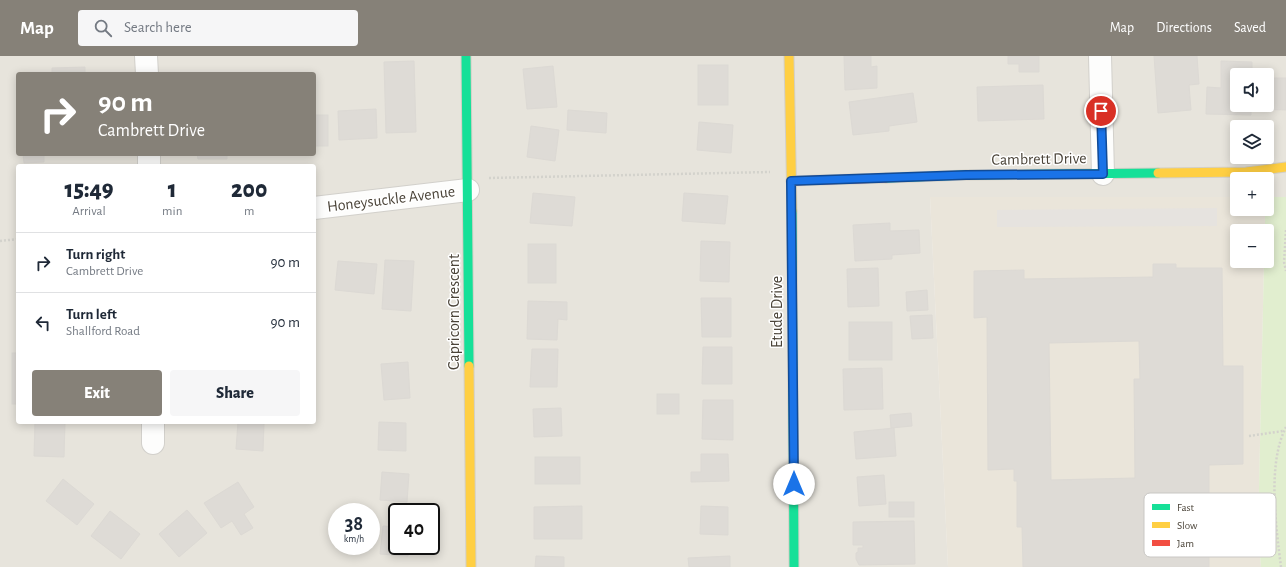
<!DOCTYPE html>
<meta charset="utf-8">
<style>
:root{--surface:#fff;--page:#f6f6f7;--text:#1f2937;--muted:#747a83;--line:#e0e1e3;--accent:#868178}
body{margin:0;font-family:"Alegreya Sans",sans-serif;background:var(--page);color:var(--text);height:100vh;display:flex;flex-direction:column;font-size:15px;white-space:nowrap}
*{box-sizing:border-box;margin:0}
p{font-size:13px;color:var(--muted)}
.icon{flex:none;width:22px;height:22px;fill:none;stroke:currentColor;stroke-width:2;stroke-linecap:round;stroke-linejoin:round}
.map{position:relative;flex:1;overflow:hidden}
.sheet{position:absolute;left:16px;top:108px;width:300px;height:260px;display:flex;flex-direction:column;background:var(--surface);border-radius:4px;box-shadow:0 2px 10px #0003}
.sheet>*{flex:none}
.guide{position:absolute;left:16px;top:16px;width:300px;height:84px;border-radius:4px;box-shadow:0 2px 10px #0003;background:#868178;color:#fff;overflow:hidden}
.tools{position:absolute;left:1230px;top:12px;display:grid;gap:8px}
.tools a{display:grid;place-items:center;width:44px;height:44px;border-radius:4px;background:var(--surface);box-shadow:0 2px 10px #0003;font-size:20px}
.speed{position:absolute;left:328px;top:447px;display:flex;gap:8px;font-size:20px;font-weight:700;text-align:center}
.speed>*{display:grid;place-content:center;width:52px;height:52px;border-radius:50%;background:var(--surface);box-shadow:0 2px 10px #0003;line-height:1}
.speed small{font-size:10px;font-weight:400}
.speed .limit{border:2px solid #111;border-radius:6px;background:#fff;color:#111}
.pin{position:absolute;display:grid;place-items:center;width:34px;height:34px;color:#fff;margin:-17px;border:2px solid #fff;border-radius:50%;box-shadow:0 1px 4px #0007}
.me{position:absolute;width:44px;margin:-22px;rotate:0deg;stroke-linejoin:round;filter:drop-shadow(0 0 3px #0008)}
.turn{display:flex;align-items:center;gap:14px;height:84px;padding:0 16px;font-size:18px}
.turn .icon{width:52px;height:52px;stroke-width:2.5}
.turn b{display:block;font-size:28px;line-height:34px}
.eta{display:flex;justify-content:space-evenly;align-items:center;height:68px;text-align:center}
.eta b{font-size:24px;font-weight:800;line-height:28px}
.button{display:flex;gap:8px;margin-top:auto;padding:8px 16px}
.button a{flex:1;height:46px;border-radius:4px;background:var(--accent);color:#fff;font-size:16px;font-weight:800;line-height:46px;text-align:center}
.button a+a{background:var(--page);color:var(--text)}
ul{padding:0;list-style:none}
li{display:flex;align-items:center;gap:12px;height:60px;padding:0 16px;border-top:1px solid var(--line)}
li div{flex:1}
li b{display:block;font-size:15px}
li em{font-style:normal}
header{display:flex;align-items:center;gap:24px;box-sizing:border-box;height:56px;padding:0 20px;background:var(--accent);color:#fff}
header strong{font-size:19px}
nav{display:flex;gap:22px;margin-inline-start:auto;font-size:14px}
.search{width:280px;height:36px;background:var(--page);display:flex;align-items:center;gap:10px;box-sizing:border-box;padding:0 14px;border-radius:4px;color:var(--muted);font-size:15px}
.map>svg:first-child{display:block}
.residential{fill:#e7e4dc;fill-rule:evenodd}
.education{fill:#eae5da}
.green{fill:#e1eecf}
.parking{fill:#e6e3df}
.building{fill:#dedbd6;stroke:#dcd9d4;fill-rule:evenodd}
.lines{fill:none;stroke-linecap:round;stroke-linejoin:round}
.street-casing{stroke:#d2d0cb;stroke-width:24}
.fast-casing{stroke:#d3cfc5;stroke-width:11}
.slow-casing{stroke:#d3cfc5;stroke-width:11}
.jam-casing{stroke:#d3cfc5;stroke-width:11}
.path{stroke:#d3d2cc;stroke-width:2.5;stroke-dasharray:2 2;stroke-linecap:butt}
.street{stroke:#fdfdfc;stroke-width:22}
.fast{stroke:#16e098;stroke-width:9}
.slow{stroke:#ffcf43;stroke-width:9}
.jam{stroke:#f24e42;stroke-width:9}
.route-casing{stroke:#114b97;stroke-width:10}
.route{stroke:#1a73e8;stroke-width:7}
.labels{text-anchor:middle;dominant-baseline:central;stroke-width:3;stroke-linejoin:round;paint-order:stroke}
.street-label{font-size:16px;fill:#4b4439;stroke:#fff}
.key{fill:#fff;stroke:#c9c7c4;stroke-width:1}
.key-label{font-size:11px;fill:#4b4439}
</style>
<header>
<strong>Map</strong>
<div class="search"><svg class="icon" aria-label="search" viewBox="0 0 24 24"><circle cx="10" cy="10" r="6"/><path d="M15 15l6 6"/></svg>Search here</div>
<nav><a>Map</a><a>Directions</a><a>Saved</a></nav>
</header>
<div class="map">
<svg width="1286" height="511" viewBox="0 0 1286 511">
<rect width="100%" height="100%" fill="#f4f2ee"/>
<path class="residential" d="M0,0H1286V141H1267V123H1237V141H930L948,511H0ZM18,18H314V98H18ZM1237,19H1267V49H1237ZM1237,71H1267V101H1237ZM18,110H314V366H18ZM337,456H371V490H337ZM397,456H431V490H397Z"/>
<path class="education" d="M930,141H1237V153H1265V175H1237V205H1264L1258,477L1261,511H948Z"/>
<path class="green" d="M1267,141H1286V511H1261L1258,477L1264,205H1267V175H1265V153H1267Z"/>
<path class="parking" d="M1217,152V170L997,171V154Z"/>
<g class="building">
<path d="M844,0H871V11L877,10V32L845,34Z"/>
<path d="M1008,0H1039V16H1019V8H1008Z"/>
<path d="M1154,0H1197L1199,28L1189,29L1191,54L1158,57Z"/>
<path d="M414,5L416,76L386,77L384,6Z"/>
<path d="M1221,5L1252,6V19H1237V49H1251V59L1206,58L1207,31L1221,32Z"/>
<rect x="698" y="9" width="30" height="40"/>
<path d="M553,10L557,51L527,53L523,13Z"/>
<path d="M85,11V18H52V12Z"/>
<path d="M1271,22H1286V54L1259,53V49H1267V30H1271Z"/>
<path d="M1043,29L1044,63L978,65L977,31Z"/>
<path d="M913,37L917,66L889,70V75L853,79L849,46Z"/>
<path d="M376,53L377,82L339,84L338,55Z"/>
<path d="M568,54L607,57L606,77L567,74Z"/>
<rect x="314" y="59" width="14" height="31"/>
<path d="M699,66L733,69L731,97L697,94Z"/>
<path d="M531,70L559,74L555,105L527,101Z"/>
<path d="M23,98H44V106L24,107Z"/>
<path d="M197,98H227V103H198Z"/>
<path d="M533,137L575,141L572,170L530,167Z"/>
<path d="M684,137L728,140L725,168L682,165Z"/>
<path d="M890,167V175L919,174L920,197L892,199V203L855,205L853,169Z"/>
<path d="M701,185L730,186L729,226L700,225Z"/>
<rect x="528" y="188" width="28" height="39"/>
<path d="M385,204L414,205L411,255L382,253Z"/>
<path d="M338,205L377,208L374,238L335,234Z"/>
<path d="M1153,208H1176V212H1222L1223,310H1243V408L1209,409V511H1023L1022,471H1017V425H1014V413L988,414L987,261L974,262V215L1024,214V223L1153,221ZM1139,285L1140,323H1134L1135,422L1051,424L1049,287Z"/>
<path d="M878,212L879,250L848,251L847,213Z"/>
<path d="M927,234L928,254L907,255L906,236Z"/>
<path d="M701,242H731V281H702Z"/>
<path d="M528,245L567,246V264L558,263L557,284L527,283Z"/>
<path d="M932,259L933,282L912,283L910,260Z"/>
<rect x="849" y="266" width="43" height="38"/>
<path d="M703,291H732V328H702Z"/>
<path d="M532,293H558L557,331H530Z"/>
<rect x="12" y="297" width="6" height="51"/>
<path d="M408,306L410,342L384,344L381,308Z"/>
<path d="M882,312L883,353L844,354L843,313Z"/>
<rect x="657" y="338" width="22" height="20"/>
<path d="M703,344H733V384L702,383Z"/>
<path d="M561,352L562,380L534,381L533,353Z"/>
<path d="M911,357L912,370L891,372L890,359Z"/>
<path d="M35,366H65L64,401L34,400Z"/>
<path d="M238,366L264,367L263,395L236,393Z"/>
<path d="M379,366L406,367V395L378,394Z"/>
<path d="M894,372L896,400L856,403L854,376Z"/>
<path d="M701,398H728L729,425L691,426V416H701Z"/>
<rect x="535" y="401" width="45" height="27"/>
<path d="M382,416L409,418L407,446L380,444Z"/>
<path d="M884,419L886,448L859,450L857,421Z"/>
<path d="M63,423L94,448L77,469L46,445Z"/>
<path d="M238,426L254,451L244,458L253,472L241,479L232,465L221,472L204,447Z"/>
<rect x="889" y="446" width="25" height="15"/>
<path d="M582,450V483H534V451Z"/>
<path d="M701,450L728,451V479L700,478Z"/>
<path d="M187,454L207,477L179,501L159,478Z"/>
<path d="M110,455L140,478L121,503L91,480Z"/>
<path d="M914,465L915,508L859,509L856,503V497L858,496V492H863V489H853V466Z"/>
<path d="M383,470L397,471V490H409L408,500L380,498Z"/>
<path d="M536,500L564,501V511H535Z"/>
<path d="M730,500V511H689L688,502Z"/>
</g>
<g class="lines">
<defs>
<g id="street">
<path d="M146,0L147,18"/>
<path d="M1100,0L1103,118"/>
<path d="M149,98V110"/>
<path d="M314,152L468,134"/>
<path d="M153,366V387"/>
</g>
<g id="fast">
<path d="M466,0L469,310"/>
<path d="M886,122L966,119L1158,117"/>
<path d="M792,155L794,511"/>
</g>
<g id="slow">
<path d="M789,0L792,155"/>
<path d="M1158,117L1246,116L1286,111"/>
<path d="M469,310L471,511"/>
</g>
<path id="jam" d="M791,125L886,122"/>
</defs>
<use href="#street" class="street-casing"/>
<use href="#fast" class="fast-casing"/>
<use href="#slow" class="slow-casing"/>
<use href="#jam" class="jam-casing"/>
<g class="path">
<path d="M489,122L770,116"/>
<path d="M1286,174L1284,206L1286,215"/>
<path d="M0,185L18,183"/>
<path d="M1249,380L1283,375"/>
<path d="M1281,511C1276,470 1267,408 1286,371"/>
</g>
<use href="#street" class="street"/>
<use href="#fast" class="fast"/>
<use href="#slow" class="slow"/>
<use href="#jam" class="jam"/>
</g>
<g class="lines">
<defs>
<path id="route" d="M794,428L791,125L966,119L1103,118L1101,55"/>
</defs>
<use href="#route" class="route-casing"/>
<use href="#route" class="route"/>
</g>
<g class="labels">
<g class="street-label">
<text transform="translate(1039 103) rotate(-1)">Cambrett Drive</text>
<text transform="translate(391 143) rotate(-7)">Honeysuckle Avenue</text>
<text transform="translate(454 256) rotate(-90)">Capricorn Crescent</text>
<text transform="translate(777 256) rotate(-90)">Etude Drive</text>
</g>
</g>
<rect x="1144" y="437" width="132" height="64" rx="6" class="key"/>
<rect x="1152" y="448" width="18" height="6" fill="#16e098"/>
<rect x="1152" y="466" width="18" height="6" fill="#ffcf43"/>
<rect x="1152" y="484" width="18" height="6" fill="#f24e42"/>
<g class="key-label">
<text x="1177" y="455">Fast</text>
<text x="1177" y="473">Slow</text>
<text x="1177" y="491">Jam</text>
</g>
</svg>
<div class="tools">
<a><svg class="icon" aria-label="sound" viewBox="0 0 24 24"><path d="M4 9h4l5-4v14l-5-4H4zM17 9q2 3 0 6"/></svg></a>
<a><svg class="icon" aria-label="layers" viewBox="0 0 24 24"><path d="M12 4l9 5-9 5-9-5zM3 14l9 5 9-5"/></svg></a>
<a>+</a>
<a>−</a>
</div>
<div class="speed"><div>38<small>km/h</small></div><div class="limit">40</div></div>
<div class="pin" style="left:1101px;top:55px;background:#d93025"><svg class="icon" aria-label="arrive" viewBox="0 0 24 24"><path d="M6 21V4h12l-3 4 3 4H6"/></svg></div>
<svg class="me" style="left:794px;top:428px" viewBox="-20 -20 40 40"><circle r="19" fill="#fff"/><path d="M0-13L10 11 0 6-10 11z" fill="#1a73e8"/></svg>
<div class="guide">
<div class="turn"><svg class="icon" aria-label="right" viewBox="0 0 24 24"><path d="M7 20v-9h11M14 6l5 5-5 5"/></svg><div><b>90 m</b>Cambrett Drive</div></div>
</div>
<section class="sheet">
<div class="eta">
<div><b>15:49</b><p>Arrival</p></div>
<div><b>1</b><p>min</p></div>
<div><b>200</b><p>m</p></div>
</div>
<ul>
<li><svg class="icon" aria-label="right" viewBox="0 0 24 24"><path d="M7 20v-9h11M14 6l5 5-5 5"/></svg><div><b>Turn right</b><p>Cambrett Drive</p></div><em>90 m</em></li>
<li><svg class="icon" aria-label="left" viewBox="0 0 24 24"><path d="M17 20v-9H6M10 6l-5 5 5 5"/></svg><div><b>Turn left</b><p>Shallford Road</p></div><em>90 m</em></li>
</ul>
<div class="button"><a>Exit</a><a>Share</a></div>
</section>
</div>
